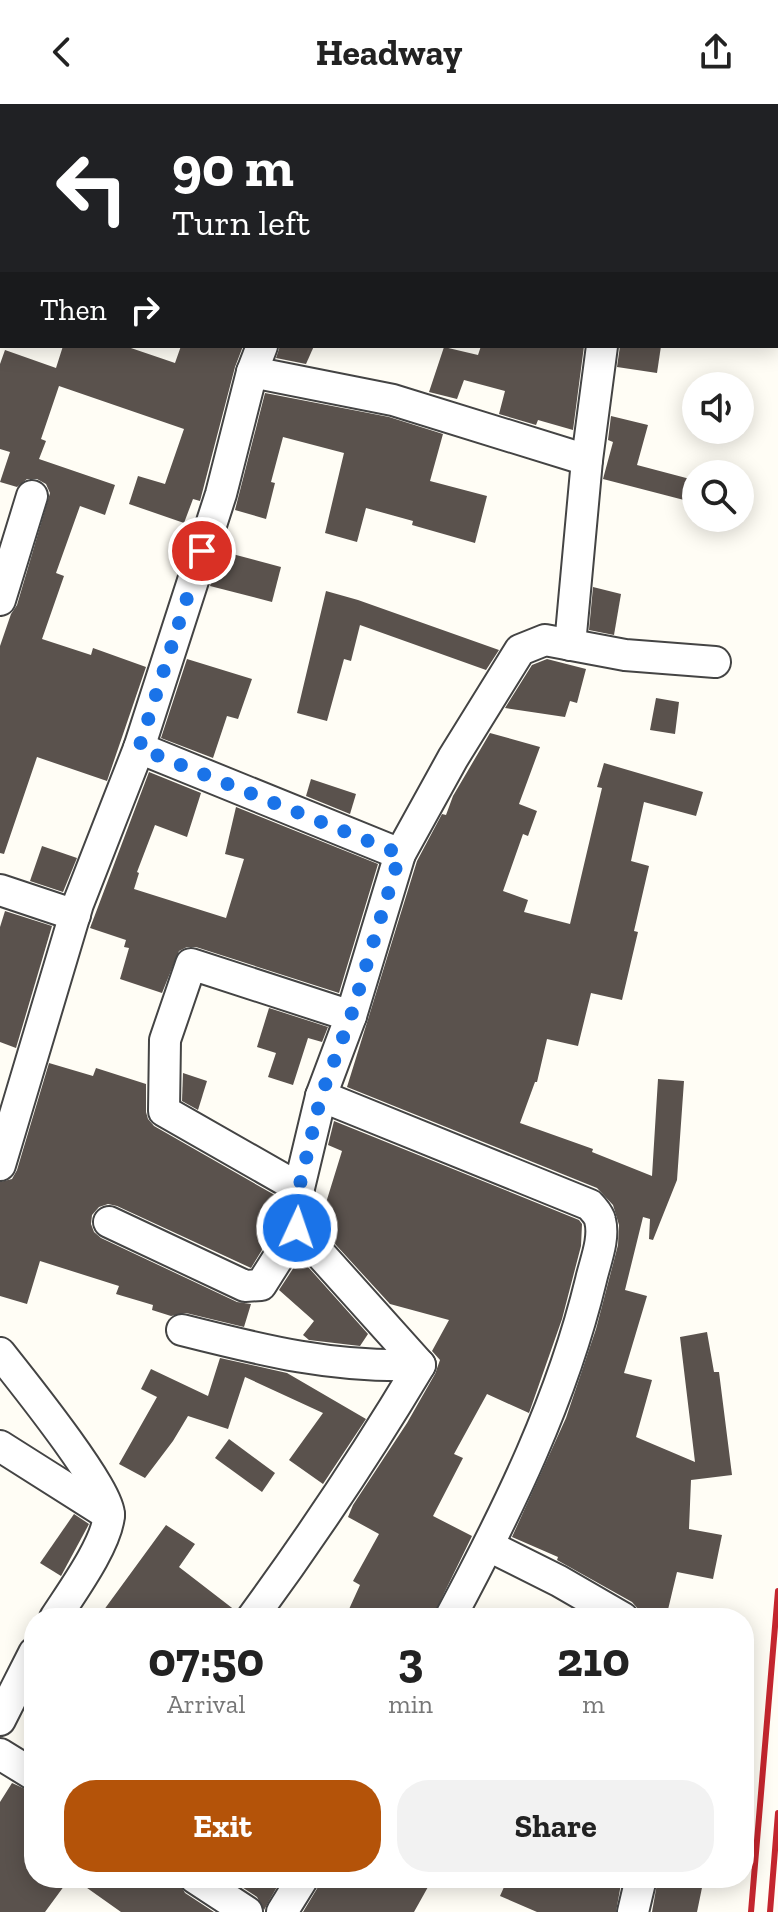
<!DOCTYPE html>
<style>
:root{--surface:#fff;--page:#f2f2f2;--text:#222;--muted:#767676;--accent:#b45309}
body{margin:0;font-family:"Zilla Slab",serif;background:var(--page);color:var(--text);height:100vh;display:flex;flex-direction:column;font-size:30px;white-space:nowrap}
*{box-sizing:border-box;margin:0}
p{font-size:26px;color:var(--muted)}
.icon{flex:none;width:44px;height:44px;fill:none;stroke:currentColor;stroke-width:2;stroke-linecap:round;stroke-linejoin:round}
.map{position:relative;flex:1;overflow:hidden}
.details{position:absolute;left:24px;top:1504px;width:730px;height:280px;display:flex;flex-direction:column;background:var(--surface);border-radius:32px;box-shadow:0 4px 20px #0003}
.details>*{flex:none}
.guide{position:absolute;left:0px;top:0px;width:778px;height:244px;box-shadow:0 4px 20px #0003;background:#202124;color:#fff;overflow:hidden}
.controls{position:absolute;left:682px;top:268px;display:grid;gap:16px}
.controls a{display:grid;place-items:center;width:72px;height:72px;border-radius:50%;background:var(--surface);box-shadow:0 4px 20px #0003;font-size:40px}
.pin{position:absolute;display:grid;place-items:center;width:68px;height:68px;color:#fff;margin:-34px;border:4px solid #fff;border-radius:50%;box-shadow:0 2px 8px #0007}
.me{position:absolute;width:88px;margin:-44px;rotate:3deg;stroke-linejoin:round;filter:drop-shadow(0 0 6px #0008)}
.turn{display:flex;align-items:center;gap:28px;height:168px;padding:0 40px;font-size:36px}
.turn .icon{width:104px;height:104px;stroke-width:2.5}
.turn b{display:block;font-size:56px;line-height:68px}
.then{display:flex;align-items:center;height:76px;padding:0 40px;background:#0003;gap:16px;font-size:30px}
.eta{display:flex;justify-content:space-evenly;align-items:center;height:136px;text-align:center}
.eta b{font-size:48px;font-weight:800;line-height:56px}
.cta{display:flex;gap:16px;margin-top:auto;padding:16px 40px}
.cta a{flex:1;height:92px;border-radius:32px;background:var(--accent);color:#fff;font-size:32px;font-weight:800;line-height:92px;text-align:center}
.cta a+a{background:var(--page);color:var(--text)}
header{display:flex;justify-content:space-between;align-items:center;height:104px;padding:0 40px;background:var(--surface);font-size:36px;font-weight:800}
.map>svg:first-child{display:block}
.building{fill:#5a524d}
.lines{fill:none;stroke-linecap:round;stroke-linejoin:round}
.minor-casing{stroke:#444;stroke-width:34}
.minor{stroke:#fff;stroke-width:30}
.rail{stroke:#c4262e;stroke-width:6}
.route{stroke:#1a73e8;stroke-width:14;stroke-dasharray:0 25.2}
</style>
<header><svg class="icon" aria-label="back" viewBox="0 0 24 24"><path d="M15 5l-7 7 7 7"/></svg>Headway<svg class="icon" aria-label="share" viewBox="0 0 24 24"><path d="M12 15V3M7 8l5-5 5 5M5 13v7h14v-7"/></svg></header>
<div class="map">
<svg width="778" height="1808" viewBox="0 0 778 1808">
<rect width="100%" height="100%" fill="#fffdf5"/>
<g class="building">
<path d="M63,242H125L175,259L181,242H243L235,263L200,397L193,395L184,419L129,400L138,372L165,380L184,325L59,282L41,335L46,337L39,355L115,381L105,411L80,402L56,469L64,472L42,535L91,551L93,544L146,563L107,677L37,653L4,750L0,749V542L11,510L17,501L50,389L46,380L37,375H27L17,383L0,378L10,348L0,345V260L5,246L56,264Z"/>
<path d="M280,242H314L306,260L276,254Z"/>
<path d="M481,242H584L573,326L538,316L536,321L499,310L505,287L464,276L457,295L429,288L444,243L478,251Z"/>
<path d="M620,242H661L657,269L617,263Z"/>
<path d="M265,289L389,313L443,330L430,377L487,392L475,439L412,421L413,417L366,404L357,438L325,429L344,349L283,333L271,378L275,379L266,415L235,406Z"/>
<path d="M611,312L648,321L637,361L690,375L684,396L603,375L613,338L608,336Z"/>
<path d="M221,447L281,463L272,498L210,482Z"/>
<path d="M593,483L621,490L614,531L589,526Z"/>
<path d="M326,487L358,496L499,546L486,566L360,521L351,557L344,555L327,617L297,609Z"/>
<path d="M187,555L252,575L238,615L227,612L213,654L161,634Z"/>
<path d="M547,555L586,565L577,599L570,597L565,613L505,604L532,561Z"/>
<path d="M656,594L679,598L675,630L650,626Z"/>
<path d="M490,629L540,643L519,700L537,707L528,732L523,730L503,787L528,796L524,808L570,820L602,684L597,683L604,659L703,688L696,712L644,698L631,757L649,762L634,827L638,828L622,896L591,889L578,942L547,935L537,978H535L520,1019L593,1045L592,1048L652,1072L658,975L684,977L677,1076L653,1136L649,1135L650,1115L643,1113L625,1186L647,1192L624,1269L652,1276L636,1333L695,1358L680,1233L707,1228L714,1268H719L732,1371L691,1376L689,1425L722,1431L713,1475L677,1468L666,1514H641L639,1506L632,1498L557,1456L558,1453L512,1433L566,1314L596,1225L618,1141L619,1121L613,1101L597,1084L347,983L417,757L442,710L446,711L453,692Z"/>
<path d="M149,668L201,689L187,733L155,721L137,768L139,769L134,785L226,814L244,755L225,750L236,703L378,760L339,889L196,843H187L179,847L162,889L120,875L129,844L124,843L126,836L90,824Z"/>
<path d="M311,675L356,690L350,710L306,692Z"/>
<path d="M42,742L77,754L63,788L30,777Z"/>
<path d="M5,807L52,822L16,944L0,938V823Z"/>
<path d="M269,904L328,923L322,938L308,934L293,981L268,973L276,949L257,943Z"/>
<path d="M49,959L93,972L96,964L146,980V1008L148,1015L154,1022L280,1094L279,1118L251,1164L117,1102L108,1100L99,1103L92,1111L91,1120L94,1128L101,1134L237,1198L251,1200L244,1223L186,1209L171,1212L152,1206L153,1201L116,1190L119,1182L40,1157L27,1200L0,1192V1078L12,1075L17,1066Z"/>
<path d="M183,969L207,977L198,1006L182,997Z"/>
<path d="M334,1017L579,1116L582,1120L581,1142L562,1215L529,1309L487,1290L454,1350L463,1354L433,1412L472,1432L432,1514H345L360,1481L353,1477L379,1430L348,1413L353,1401L407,1319L435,1270L440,1256L432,1247L449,1216L390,1200L315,1118L316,1098L325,1102L342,1047L328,1041Z"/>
<path d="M300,1154L368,1230L360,1242L309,1236L303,1231L314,1217L279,1186Z"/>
<path d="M220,1254L287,1269L366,1315L323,1380L289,1356L323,1309L245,1273L228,1325L188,1312L173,1337L145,1374L119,1360L157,1293L141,1285L151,1265L208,1292Z"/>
<path d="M229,1335L275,1369L262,1388L215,1354Z"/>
<path d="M74,1410L89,1420L61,1472L40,1459Z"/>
<path d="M166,1421L195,1440L179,1463L236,1507L234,1514H98Z"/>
<path d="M12,1679L34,1689V1774H70L45,1808H0V1698Z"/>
<path d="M73,1774H177L185,1789L214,1808H121Z"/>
<path d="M228,1774H282L264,1806L257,1793Z"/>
<path d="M321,1774H433L414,1808H303L318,1783Z"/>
<path d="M508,1774H543L562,1782L565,1774H622L616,1808H537L500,1792Z"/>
<path d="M658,1774H704L697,1808H652Z"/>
</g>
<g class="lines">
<defs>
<g id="minor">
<path d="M75,2L76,0"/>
<path d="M367,2L368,0"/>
<path d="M0,94L2,95"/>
<path d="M0,183L2,179"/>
<path d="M252,268L393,296L587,356"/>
<path d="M0,496L32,392"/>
<path d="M570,541L587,356L602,242"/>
<path d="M139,644L400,750"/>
<path d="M0,786L75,811"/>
<path d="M321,992L590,1101C594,1106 599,1111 600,1116C605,1135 595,1158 591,1176C562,1296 508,1406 450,1514"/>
<path d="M0,1061L78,800L139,644L221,390L252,268L262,242"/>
<path d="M299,1084L164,1007L165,936L191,860L351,912"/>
<path d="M109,1118L245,1182L261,1181L297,1124"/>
<path d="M182,1226C265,1247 333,1264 420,1261"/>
<path d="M0,1249C19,1273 111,1387 109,1411C107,1440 71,1489 55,1514"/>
<path d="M0,1342L109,1411"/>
<path d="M489,1442L559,1477L623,1514"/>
<path d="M252,1514C312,1432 368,1348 420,1261L297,1124L299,1084L321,992L351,912L400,750L453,654L520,546L545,536L625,551L715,558"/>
<path d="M0,1616L34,1549"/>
<path d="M0,1650L34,1671"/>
<path d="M195,1774L247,1808"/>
<path d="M282,1808L303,1774"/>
<path d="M633,1808L641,1774"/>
</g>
</defs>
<use href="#minor" class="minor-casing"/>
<use href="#minor" class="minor"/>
<g class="rail">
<path d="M751,1808L778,1487"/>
<path d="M770,1808L778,1709"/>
</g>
</g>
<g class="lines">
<path class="route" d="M202,447L139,644L400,750L351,912L321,992L299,1084L297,1124"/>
</g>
</svg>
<div class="controls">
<a><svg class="icon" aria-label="sound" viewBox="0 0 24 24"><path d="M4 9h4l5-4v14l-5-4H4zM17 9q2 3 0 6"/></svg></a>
<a><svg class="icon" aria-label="search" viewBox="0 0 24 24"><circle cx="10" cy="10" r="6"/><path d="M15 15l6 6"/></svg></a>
</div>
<div class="pin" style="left:202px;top:447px;background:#d93025"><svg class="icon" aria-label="arrive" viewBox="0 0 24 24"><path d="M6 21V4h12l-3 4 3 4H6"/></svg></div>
<svg class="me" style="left:297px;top:1124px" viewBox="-20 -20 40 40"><circle r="17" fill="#1a73e8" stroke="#fff" stroke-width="3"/><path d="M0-11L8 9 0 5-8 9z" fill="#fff"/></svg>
<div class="guide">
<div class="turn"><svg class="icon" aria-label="left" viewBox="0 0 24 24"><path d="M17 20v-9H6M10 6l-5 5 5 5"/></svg><div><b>90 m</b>Turn left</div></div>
<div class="then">Then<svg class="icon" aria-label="right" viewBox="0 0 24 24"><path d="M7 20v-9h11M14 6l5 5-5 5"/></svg></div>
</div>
<section class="details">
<div class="eta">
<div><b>07:50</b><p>Arrival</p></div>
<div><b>3</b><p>min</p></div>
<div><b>210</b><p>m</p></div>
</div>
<div class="cta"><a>Exit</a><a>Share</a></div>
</section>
</div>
